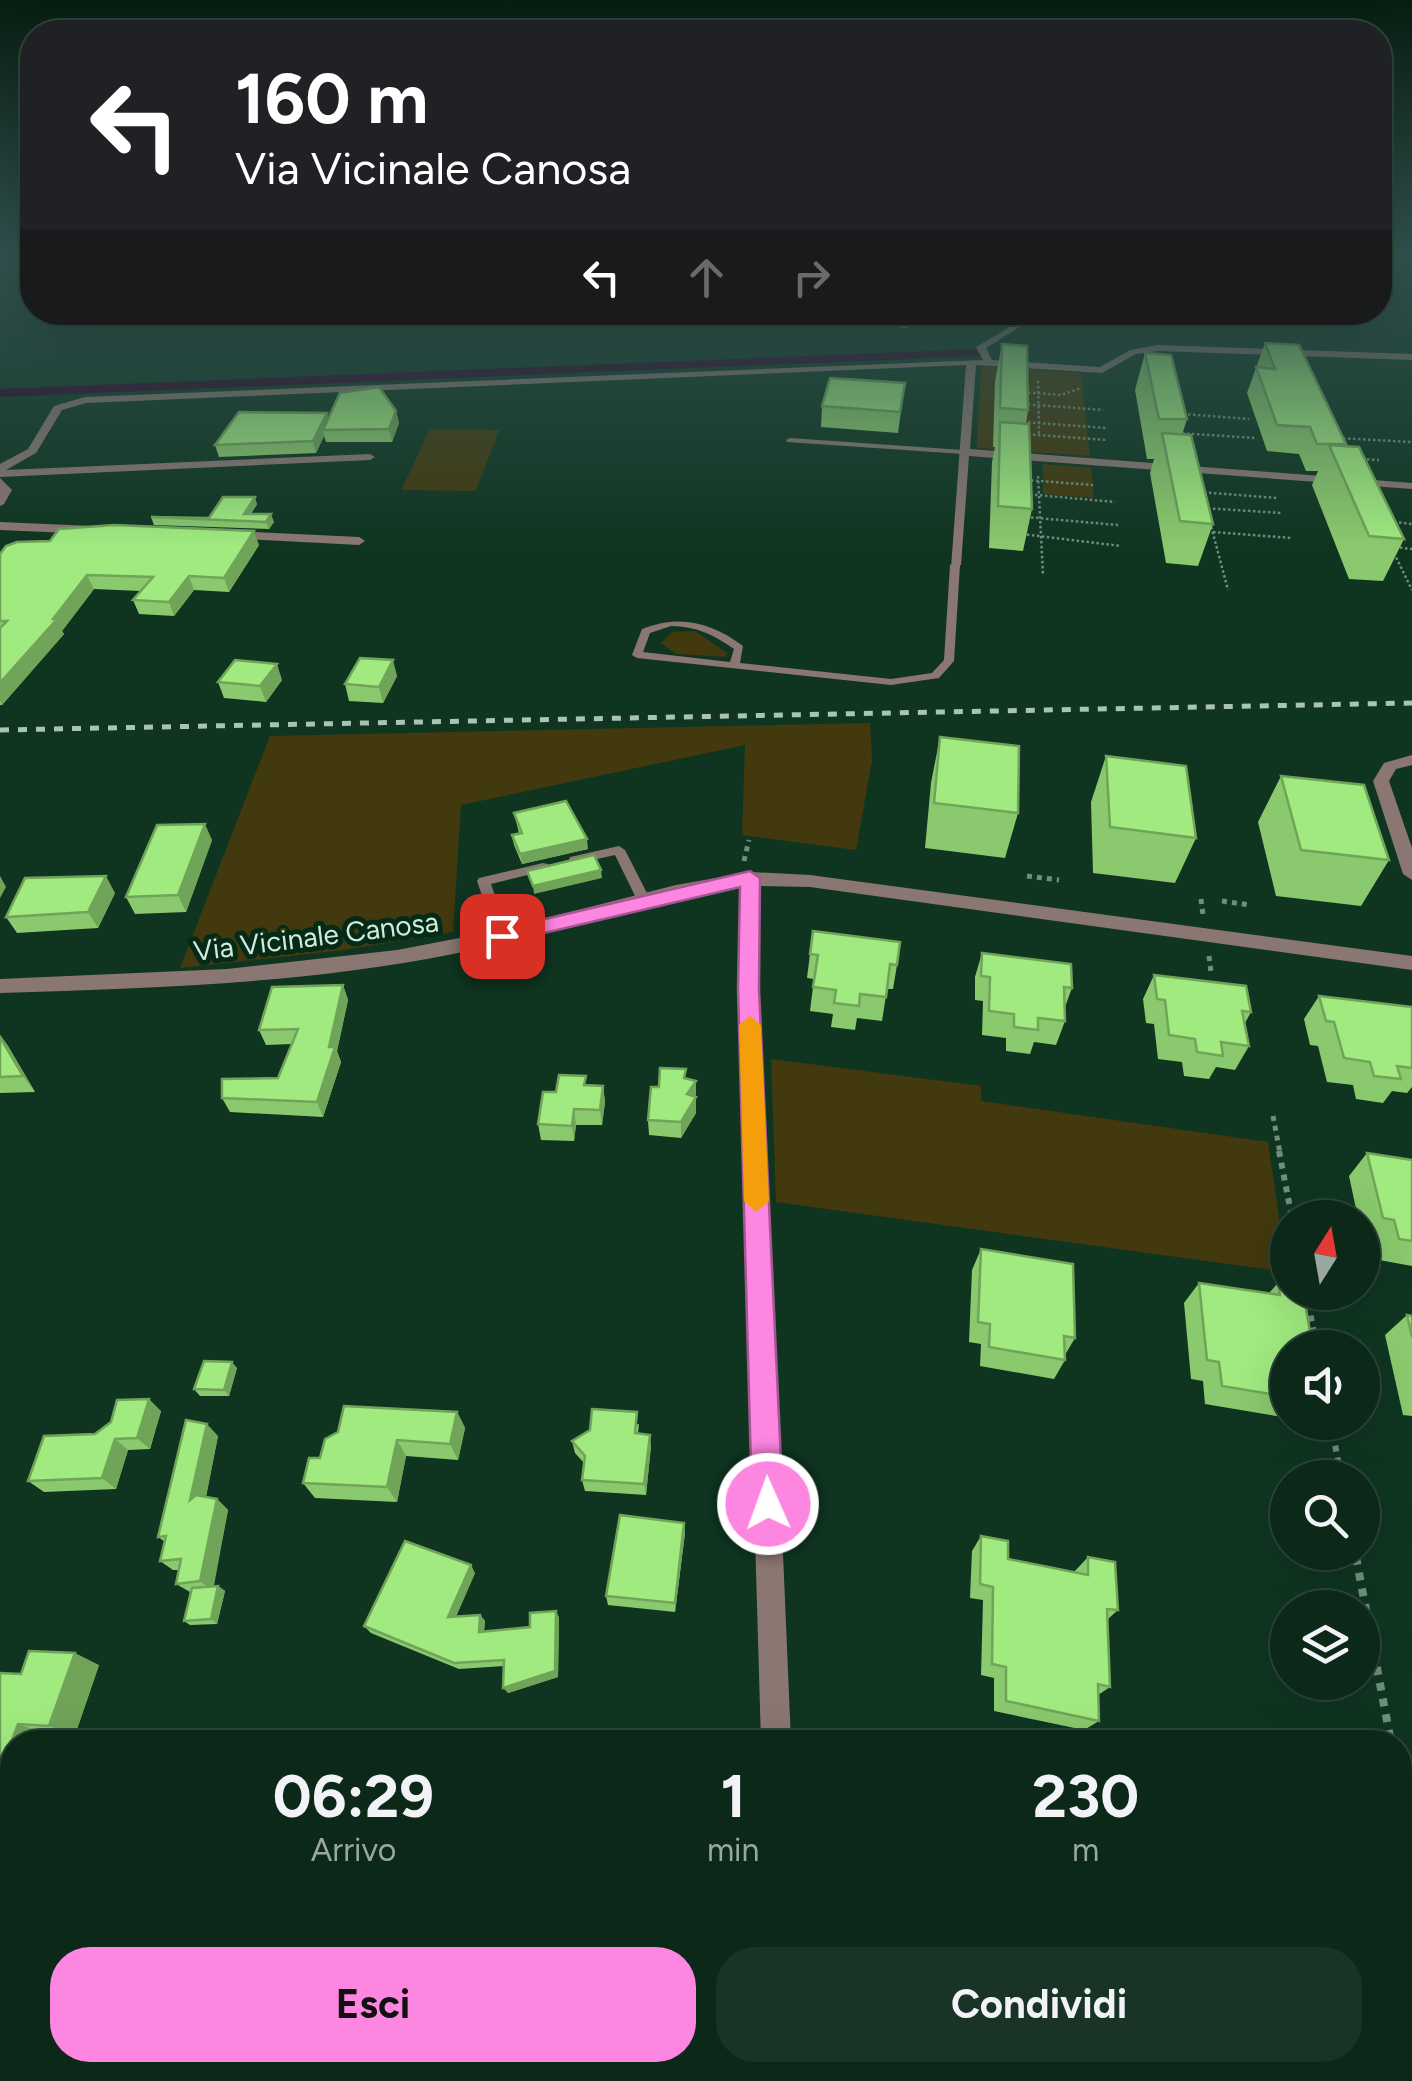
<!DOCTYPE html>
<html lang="it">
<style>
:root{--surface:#0b2819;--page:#193426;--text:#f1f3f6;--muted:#9aa6a2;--line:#2b4438;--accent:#fd86e1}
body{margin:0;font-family:Figtree,sans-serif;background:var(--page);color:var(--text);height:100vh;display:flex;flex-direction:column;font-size:38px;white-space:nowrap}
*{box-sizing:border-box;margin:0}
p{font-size:32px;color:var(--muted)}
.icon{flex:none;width:55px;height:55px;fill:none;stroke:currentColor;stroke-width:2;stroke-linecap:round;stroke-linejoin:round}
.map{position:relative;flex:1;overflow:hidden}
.details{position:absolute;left:0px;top:1730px;width:1412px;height:352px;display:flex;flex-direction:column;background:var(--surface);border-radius:40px 40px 0 0;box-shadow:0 10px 40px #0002,0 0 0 2px var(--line)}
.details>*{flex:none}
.banner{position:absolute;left:20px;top:20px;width:1372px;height:305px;border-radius:40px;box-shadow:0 10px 40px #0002,0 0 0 2px var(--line);background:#202124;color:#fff;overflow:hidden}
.needle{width:65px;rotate:11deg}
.fabs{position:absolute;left:1270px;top:1200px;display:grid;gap:20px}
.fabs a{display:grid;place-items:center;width:110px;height:110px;border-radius:50%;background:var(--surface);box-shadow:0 10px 40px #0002,0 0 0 2px var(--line);font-size:50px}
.pin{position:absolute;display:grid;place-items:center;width:85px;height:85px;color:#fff;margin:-42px;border-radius:20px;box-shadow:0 5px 15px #0006}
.me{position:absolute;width:110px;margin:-55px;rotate:358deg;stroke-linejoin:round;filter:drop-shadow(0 0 8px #0008)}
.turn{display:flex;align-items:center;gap:35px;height:210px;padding:0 50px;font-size:45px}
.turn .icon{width:130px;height:130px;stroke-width:2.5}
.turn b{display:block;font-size:70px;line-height:85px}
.lanes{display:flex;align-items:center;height:95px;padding:0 50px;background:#0003;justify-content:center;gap:50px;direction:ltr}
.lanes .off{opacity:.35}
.eta{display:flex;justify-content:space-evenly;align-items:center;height:170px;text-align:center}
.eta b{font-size:60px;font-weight:700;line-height:70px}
.button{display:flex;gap:20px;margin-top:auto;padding:20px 50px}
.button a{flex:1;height:115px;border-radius:40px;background:var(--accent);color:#111;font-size:40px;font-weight:700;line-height:115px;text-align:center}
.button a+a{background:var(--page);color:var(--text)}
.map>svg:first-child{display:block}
.green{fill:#43390e}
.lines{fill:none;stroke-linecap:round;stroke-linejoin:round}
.canal{fill:#2e0026;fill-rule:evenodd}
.path-far3{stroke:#708e7d;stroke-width:2.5;stroke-dasharray:2.5 2.5;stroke-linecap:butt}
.path-far2{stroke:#708e7d;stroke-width:5;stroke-dasharray:5 5;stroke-linecap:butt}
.path-far1{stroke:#708e7d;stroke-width:6;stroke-dasharray:6 6;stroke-linecap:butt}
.path{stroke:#708e7d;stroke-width:8;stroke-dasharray:8 8;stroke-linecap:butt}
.lane{fill:#8b7772;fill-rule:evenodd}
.street{fill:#8b7772;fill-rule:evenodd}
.rail{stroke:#aac3b4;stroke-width:5;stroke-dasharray:9 9;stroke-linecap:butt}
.wall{fill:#8ac96d}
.shaded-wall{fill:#70a459}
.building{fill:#a0ea7f;stroke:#70a459;stroke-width:2.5}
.route{fill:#fd86e1;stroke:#a45792;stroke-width:2.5}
.slow{fill:#f59e0b}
.labels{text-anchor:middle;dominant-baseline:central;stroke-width:10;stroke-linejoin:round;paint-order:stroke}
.street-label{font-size:28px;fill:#d4e9db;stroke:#042b17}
</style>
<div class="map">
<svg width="1412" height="2081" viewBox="0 0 1412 2081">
<rect width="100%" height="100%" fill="#0f3521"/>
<g class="green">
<path d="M981,366L1081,373L1090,456L977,448Z"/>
<path d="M430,429L499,430L476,491L401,490Z"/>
<path d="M1043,464L1091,468L1094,498L1043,494Z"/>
<path d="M695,631L727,653L725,657L676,654L661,643L672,632Z"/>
<path d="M870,723L872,760L856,850L742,835L745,745L461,805L453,932L344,950L180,968L270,736Z"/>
<path d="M771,1059L981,1086V1101L1268,1142L1287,1272L776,1202Z"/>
</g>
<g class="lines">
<path class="canal" d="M976,349L981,356L0,397V389Z"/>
<g class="path-far3">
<path d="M1038,381L1039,435"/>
<path d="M1023,392L1061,395L1081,388"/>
<path d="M1023,404L1103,410"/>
<path d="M1183,414L1249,419"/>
<path d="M1023,422L1106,428"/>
<path d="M1177,433L1256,438"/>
<path d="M1023,434L1107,440"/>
<path d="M1338,438L1411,442"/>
<path d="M1362,459L1379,460"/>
<path d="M1038,476L1043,575"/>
<path d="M1026,480L1093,485"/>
<path d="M1199,492L1277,498"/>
<path d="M1025,494L1115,502"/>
<path d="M1203,508L1282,513"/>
<path d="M1026,517L1118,525"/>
<path d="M1210,522L1228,590"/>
<path d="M1394,522L1412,524"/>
<path d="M1213,532L1291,538"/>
<path d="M1022,534L1121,546"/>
<path d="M1395,547L1412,549"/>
<path d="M1394,553L1412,590"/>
</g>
<g class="path-far2">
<path d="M744,861L749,840"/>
<path d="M1027,876L1059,880"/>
<path d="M1201,899L1203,915"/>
<path d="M1222,901L1250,905"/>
<path d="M1209,956L1211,972"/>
<path d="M1273,1116L1280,1153"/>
</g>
<g class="path-far1">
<path d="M1279,1151L1292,1218"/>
<path d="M1306,1292L1317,1348"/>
<path d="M1331,1422L1341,1478"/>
<path d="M1355,1552L1356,1559"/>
</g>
<g class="path">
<path d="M1356,1557L1391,1742"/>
<path d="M1400,1788L1412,1852"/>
</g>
<g class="lane">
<path d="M790,438L963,450L967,452L963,454L787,442L786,440Z"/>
<path d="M955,562L960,565L954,661L939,678L891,685L637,658L632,655L642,629C680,614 711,622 743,646L740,663L891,679L932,673L944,660L950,565ZM671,626C696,626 714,635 734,649L730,662L643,652L650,633Z"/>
<path d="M619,846L625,850L651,901L649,904H639L615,855L575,864L569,860L570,857Z"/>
<path d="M543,863L548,864L549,867L548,870L491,884L509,936L507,939H497L477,881L479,878Z"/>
</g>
<g class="street">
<path d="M1011,312H1019L1018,328L986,348L992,360L1100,367L1130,350L1158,345L1412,354V360L1158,351L1136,354L1102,373L976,365L970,449L1412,483V489L969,456L961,565L951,568L966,365L86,403L62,410L36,453L6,470L370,454L375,457L370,460L0,477V464L28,449L54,406L85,397L983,360L976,347L1010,327Z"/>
<path d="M0,478L12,490L4,504L0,506Z"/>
<path d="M0,522L93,526L99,530L93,534L0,530Z"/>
<path d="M232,531L359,537L365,541L359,545L228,538L226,535Z"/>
<path d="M1412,755V765L1396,769L1389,781L1412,848V880L1403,874L1373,781L1384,763Z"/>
<path d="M750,872L810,875L1412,956V970L810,887L759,886V989L791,1742H761L739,989L741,887C642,895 549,934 453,954C304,984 151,988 0,993V979L227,969L397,950L496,931L676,885Z"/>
<path d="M770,2070H806L807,2081H771Z"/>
</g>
<path class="rail" d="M0,730L1412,703"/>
</g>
<g class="wall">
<path d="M835,312H913L907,328L835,321Z"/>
<path d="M1024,312H1129L1126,323L1097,325L1086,317L1029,321Z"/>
<path d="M1265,343L1346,444L1344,446L1404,539L1383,581L1349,579L1312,485L1318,471H1306L1299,454L1267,451L1247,393Z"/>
<path d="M1002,344L1028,410L1026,424L1032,509L1023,551L989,548L992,462L995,447H993L995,381Z"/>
<path d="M1145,353L1187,419L1182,435L1213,524L1198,566L1166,563L1150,473L1154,459H1147L1135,390Z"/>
<path d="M905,383L898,433L821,427L822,406Z"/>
<path d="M396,411L399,423L392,442H326L324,436L316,453L219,457L215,445L327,413L328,418Z"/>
<path d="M257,504L251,514L274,522L269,529L154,525L151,517L209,518Z"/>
<path d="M259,545L229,592L194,590L174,616L139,614L133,600L141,591L94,589L62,631L64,634L2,705H0V554Z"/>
<path d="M397,676L383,703L349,701L345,684Z"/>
<path d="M282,680L266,702L224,698L218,682Z"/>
<path d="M940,737L1018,813L1005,858L925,848L931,783Z"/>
<path d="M1106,756L1196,838L1175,883L1093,873L1091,802Z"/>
<path d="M1281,776L1389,860L1361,906L1276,896L1258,822Z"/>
<path d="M514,813L588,849L522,864L514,845L512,835L519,833Z"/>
<path d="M212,840L186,912L135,914L126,897Z"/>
<path d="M115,893L98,928L17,933L6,917Z"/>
<path d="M982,953L1072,988L1065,1007V1021L1056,1045L1034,1042L1030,1054L1006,1051V1038L982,1035L983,1001L975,1000V977Z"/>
<path d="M810,954L897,965L893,989H887L882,1021L857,1018L855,1030L831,1027L833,1014L810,1011L814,979L807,978Z"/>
<path d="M1154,975L1251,1012L1245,1023L1249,1046L1235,1070L1216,1067L1209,1079L1184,1076L1182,1062L1158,1059L1154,1024L1146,1023L1143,999Z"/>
<path d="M343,985L348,1000L337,1051L341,1062L323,1117L230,1112L222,1098L278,1078L292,1044L266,1045L259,1030Z"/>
<path d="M1319,996L1412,1007V1087L1407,1093L1392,1091L1383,1103L1356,1099L1353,1085L1327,1082L1318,1046L1310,1045L1304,1019Z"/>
<path d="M0,1035L8,1046L35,1092L0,1093Z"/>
<path d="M686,1078L695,1097L696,1113L681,1138L649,1135L648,1120L659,1087Z"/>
<path d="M587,1086H603L605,1102L602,1125H576L574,1141L541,1140L538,1124L556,1092Z"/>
<path d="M1367,1153L1412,1160V1266L1379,1260L1374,1241L1363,1240L1362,1218H1358L1349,1176Z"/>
<path d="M981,1249L1075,1338L1065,1355V1360L1054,1379L980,1366L981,1344L969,1342L972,1270Z"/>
<path d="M1199,1283L1269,1293L1278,1283L1288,1348V1413L1282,1417L1205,1404L1203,1381L1191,1379L1184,1303Z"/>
<path d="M1407,1315L1412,1316V1416L1403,1415L1385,1335Z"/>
<path d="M237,1368L229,1396H200L194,1389Z"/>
<path d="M161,1411L150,1449L128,1450L116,1489L44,1492L28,1481L95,1434Z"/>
<path d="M457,1412L465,1428L458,1460L406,1456L397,1502L315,1498L303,1483L320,1458Z"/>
<path d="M639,1424L638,1433L651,1446L646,1495L585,1491L582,1480L584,1463L575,1453L572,1441Z"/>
<path d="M218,1436L206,1497L217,1499L228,1510L213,1586H218L225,1591L217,1624L190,1625L184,1621L190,1592L176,1584L179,1570H173L160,1561L164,1541L158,1537Z"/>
<path d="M684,1523L685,1533L675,1612L608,1605L606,1596Z"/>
<path d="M981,1536L1008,1559L1074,1572L1088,1557L1118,1610L1108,1619L1110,1687L1098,1695L1099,1721L1084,1730L994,1711V1678L981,1675L983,1600L970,1598L972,1551Z"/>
<path d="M475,1573L456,1616L480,1615L485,1621L484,1632L530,1627L556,1611L559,1618L558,1677L508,1693L504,1666L459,1669L371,1633L364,1626Z"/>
<path d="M99,1665L75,1735L45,1733L41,1742H12V1812L0,1811V1673L21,1674Z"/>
<rect x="949" y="2070" width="154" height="11"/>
</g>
<g class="shaded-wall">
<path d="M1031,312H1087L1086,317L1029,321Z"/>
<path d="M1129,312L1126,323L1097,325L1100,313Z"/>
<path d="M396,411L399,423L392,442L389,429Z"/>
<path d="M327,413L330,425L323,430L324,436L316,453L313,441Z"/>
<path d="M255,497L257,504L246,521L244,514Z"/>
<path d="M271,514L274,522L269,529L266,522Z"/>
<path d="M254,531L259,545L229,592L224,578Z"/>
<path d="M87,575L94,589L62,631L64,634L2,705L0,701V683Z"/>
<path d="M189,576L194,590L174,616L169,602Z"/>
<path d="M393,660L397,676L383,703L379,687Z"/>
<path d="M277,664L282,680L266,702L260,686Z"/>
<path d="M205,824L212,840L186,912L178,895Z"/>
<path d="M587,839L588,849L522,864L520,854Z"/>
<path d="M601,870L602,878L534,894L533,886Z"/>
<path d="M0,876L6,887L0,898Z"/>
<path d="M106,876L115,893L98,928L88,912Z"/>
<path d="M343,985L348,1000L337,1051L341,1062L323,1117L317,1102Z"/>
<path d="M0,1035L8,1046L35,1092L23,1076Z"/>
<path d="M696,1081V1096L687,1110V1094Z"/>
<path d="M603,1086L605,1102L602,1125L600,1110Z"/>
<path d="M696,1097V1113L681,1138V1122Z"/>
<path d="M574,1109L576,1125L574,1141L572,1126Z"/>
<path d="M232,1362L237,1368L229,1396L224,1390Z"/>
<path d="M149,1399L161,1411L150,1449L137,1438Z"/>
<path d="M457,1412L465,1428L458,1460L450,1444Z"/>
<path d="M207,1424L218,1436L203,1511L190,1500Z"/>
<path d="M650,1435L651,1446L646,1495L644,1484Z"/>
<path d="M115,1439L128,1450L116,1489L102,1478Z"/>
<path d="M397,1440L406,1456L397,1502L387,1487Z"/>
<path d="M217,1499L228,1510L213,1591L200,1581Z"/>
<path d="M684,1523L685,1533L675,1612V1603Z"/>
<path d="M471,1565L475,1573L453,1624L448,1617Z"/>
<path d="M218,1586L225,1591L217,1624L211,1619Z"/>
<path d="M556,1611L559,1618L558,1677L508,1693L503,1688Z"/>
<path d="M480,1615L485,1621L483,1639L479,1632Z"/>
<path d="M75,1653L99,1665L75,1735L49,1726Z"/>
<path d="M18,1724L45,1733L41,1742H12V1811L0,1808V1771Z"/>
</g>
<g class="building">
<path d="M880,312H910L909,315Z"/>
<path d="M1265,343L1299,345L1346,444H1317L1310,427L1277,425L1256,367L1275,369Z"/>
<path d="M1002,344L1027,346L1028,410L1000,408Z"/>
<path d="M1145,353L1171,355L1187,419H1159Z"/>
<path d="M830,378L905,383L900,412L822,406Z"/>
<path d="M379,387L396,411L389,429L323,430L340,393Z"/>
<path d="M239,412L327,413L313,441L215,445Z"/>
<path d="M1000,422L1029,424L1032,509L998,506Z"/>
<path d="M1162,433L1191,435L1213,524L1180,521Z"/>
<path d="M1329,445L1359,447L1404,539L1369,536Z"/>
<path d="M223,497H255L244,514H271L266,522L151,517L209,518Z"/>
<path d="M114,525L254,531L224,578L189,576L169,602L133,600L153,577L87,575L53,619H57L0,683V628L7,621H0V554L6,546L17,542L50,541L59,529Z"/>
<path d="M360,658L393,660L379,687L345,684Z"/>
<path d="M235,660L277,664L260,686L218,682Z"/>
<path d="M940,737L1019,746L1018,813L934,803Z"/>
<path d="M1106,756L1186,766L1196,838L1110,827Z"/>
<path d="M1281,776L1364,785L1389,860L1301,850Z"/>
<path d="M566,801L587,839L520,854L512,835L522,833L514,813Z"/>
<path d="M205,824L178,895L126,897L157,825Z"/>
<path d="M594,855L601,870L533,886L527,871Z"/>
<path d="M106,876L88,912L6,917L25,878Z"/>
<path d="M813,931L900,942L897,965L890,964L886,997L860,994L859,1006L834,1003L836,990L813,987L818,955L810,954Z"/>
<path d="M982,953L1071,964L1072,988L1064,987L1065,1021L1038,1018V1030L1014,1027V1014L989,1011L990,977L981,976Z"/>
<path d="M1154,975L1246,986L1251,1012L1242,1011L1249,1046L1221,1042L1223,1056L1197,1052L1195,1039L1169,1035L1165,1000L1157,999Z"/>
<path d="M343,985L329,1047H335L317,1102L222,1098V1079L278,1078L298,1029L259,1030L272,987Z"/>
<path d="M1319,996L1412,1007V1068L1397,1066L1401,1079L1374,1076L1370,1062L1344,1058L1334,1022L1326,1021Z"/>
<path d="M0,1037L23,1076L0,1077Z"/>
<path d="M660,1068L686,1069L684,1078L696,1081L687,1094L696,1097L681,1122L648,1120L651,1087H659Z"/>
<path d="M559,1075L586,1076L584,1085L603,1086L600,1110L574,1109L572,1126L538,1124L543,1092H556Z"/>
<path d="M1367,1153L1412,1160V1241L1399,1239L1394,1220L1383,1218Z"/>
<path d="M981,1249L1073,1264L1075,1338L1064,1336L1065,1360L989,1347L990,1324L978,1322Z"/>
<path d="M1199,1283L1280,1295L1278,1283L1288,1285V1292H1303L1313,1348H1288V1397L1222,1386L1219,1362L1207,1360Z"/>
<path d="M1407,1315L1412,1316V1337Z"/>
<path d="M204,1361L232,1362L224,1390L194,1389Z"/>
<path d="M149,1399L137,1438L115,1439L102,1478L28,1481L44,1436L95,1434L111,1422L117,1400Z"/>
<path d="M344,1406L457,1412L450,1444L397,1440L387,1487L303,1483L309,1458H320L325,1439L338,1432Z"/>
<path d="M592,1409L637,1412L635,1433L650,1435L644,1484L582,1480L585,1456L572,1441L590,1430Z"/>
<path d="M186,1420L207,1424L190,1500L196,1495L217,1499L200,1581L176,1584L181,1559L160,1561L166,1536L158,1537Z"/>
<path d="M620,1515L684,1523L675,1603L606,1596Z"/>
<path d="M981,1536L1008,1541V1559L1088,1575V1557L1115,1562L1118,1610L1107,1609L1110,1687L1098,1684L1099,1721L1006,1701V1667L992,1664L993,1587L980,1584Z"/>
<path d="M405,1541L471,1565L448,1617L480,1615L479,1632L530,1627V1613L556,1611L555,1671L503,1688L504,1660L454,1663L364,1626Z"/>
<path d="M218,1586L211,1619L184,1621L192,1588Z"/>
<path d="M29,1651L75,1653L49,1726L18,1724L0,1771V1673L21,1674Z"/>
<rect x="961" y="2070" width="142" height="11"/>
</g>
<linearGradient id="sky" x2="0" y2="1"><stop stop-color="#081d12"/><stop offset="0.47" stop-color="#31514e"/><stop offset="1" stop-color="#31514e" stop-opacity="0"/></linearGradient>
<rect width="1412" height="547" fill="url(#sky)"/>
<path class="route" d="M750,871L760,878L759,989L783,1504L778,1515L768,1520L757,1515L752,1504L738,989L740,887L502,943L491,936L502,929Z"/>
<path class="slow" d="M750,1016L761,1025L769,1201L756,1212L744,1201L739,1025Z"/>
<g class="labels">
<g class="street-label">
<text transform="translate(316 936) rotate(-7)">Via Vicinale Canosa</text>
</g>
</g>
</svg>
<div class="fabs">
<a><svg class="needle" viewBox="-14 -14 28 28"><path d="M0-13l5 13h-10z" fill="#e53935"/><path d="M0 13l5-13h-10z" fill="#9aa6a2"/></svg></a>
<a><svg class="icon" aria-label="sound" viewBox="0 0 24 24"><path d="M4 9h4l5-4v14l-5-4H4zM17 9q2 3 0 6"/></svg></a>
<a><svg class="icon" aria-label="search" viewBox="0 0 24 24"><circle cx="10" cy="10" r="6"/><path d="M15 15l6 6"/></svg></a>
<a><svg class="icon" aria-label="layers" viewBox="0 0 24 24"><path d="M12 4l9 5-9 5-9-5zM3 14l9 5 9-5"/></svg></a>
</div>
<div class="pin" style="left:502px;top:936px;background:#d93025"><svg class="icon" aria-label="arrive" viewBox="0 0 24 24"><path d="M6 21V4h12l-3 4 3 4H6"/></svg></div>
<svg class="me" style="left:768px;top:1504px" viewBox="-20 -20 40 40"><circle r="17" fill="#fd86e1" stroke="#fff" stroke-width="3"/><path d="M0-11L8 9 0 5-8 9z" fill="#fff"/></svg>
<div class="banner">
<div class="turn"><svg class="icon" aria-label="left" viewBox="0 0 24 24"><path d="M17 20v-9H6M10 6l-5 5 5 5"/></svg><div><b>160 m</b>Via Vicinale Canosa</div></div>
<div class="lanes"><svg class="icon" aria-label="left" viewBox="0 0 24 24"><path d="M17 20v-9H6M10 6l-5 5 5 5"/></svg><svg class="icon off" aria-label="ahead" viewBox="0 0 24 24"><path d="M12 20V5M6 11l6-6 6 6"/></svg><svg class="icon off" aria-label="right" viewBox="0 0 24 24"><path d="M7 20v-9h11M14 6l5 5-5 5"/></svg></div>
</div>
<section class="details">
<div class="eta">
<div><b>06:29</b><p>Arrivo</p></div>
<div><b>1</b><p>min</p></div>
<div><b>230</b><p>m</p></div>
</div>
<div class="button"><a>Esci</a><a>Condividi</a></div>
</section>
</div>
